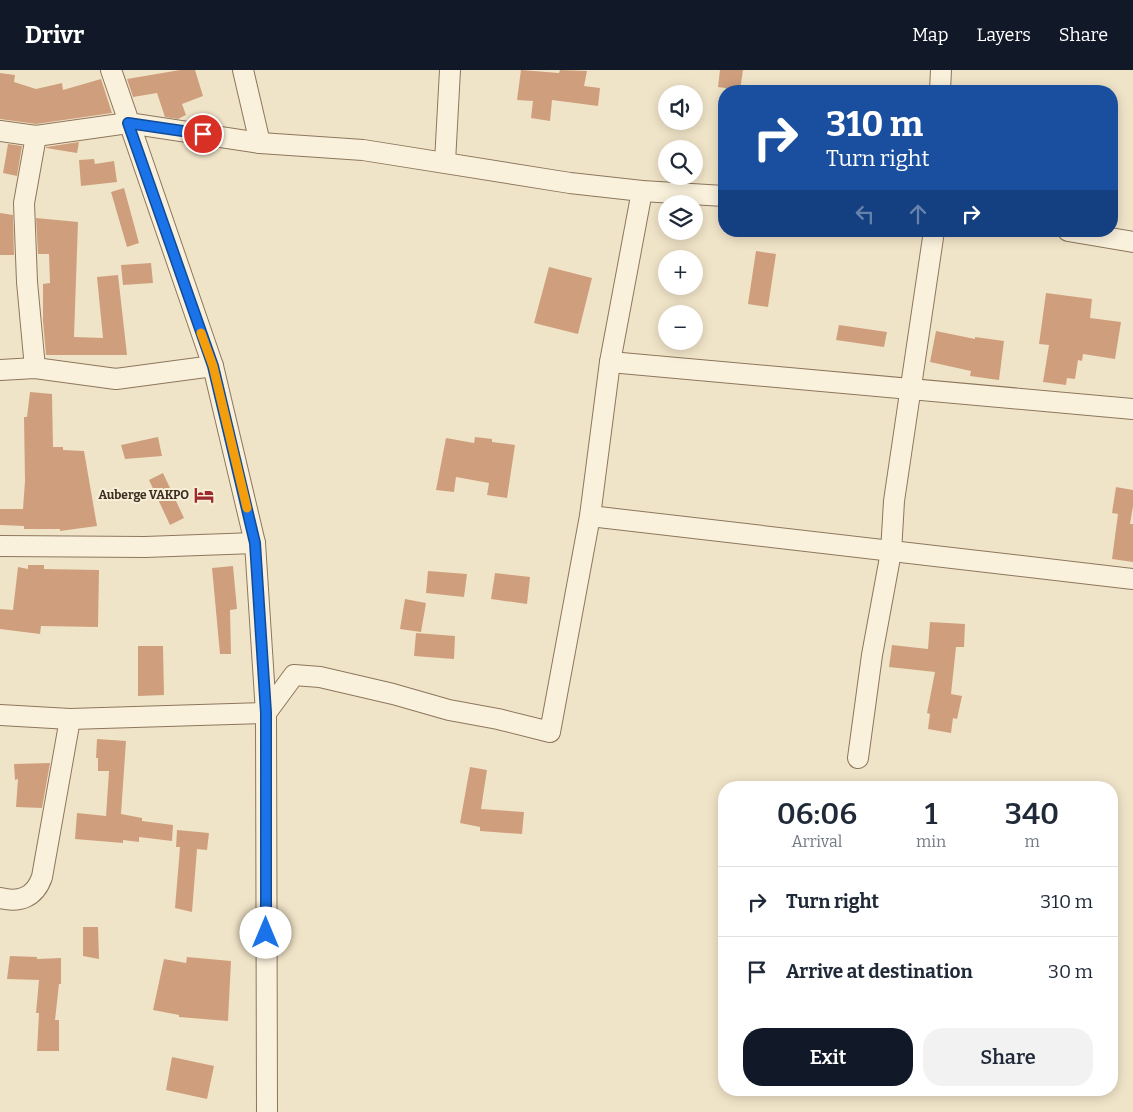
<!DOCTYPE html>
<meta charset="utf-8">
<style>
:root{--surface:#fff;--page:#f2f2f3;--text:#1f2937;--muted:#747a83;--line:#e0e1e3;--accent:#111827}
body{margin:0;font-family:Bitter,serif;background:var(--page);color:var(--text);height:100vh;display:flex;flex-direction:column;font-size:19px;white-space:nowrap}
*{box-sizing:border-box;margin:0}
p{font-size:16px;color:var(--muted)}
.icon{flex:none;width:28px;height:28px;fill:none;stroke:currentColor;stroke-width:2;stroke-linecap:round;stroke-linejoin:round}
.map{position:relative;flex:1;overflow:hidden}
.sheet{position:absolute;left:718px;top:711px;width:400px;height:315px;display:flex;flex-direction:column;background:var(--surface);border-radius:20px;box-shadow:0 2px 12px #0003}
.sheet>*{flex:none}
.banner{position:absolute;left:718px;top:15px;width:400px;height:152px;border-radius:20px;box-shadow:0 2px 12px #0003;background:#1a4fa0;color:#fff;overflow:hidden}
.controls{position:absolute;left:658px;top:15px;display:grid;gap:10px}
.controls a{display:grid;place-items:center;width:45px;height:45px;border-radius:50%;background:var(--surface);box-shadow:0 2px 12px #0003;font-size:25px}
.pin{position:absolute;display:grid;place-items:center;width:42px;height:42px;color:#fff;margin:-21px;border:2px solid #fff;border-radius:50%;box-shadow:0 1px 5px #0007}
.me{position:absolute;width:55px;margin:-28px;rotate:0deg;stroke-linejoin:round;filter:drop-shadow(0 0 4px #0008)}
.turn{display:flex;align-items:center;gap:18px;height:105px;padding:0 25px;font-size:22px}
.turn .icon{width:65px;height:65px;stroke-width:2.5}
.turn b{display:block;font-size:35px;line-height:42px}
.lanes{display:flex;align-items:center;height:48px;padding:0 25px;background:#0003;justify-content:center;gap:25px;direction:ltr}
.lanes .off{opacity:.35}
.eta{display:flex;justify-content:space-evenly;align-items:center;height:85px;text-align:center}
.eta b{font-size:30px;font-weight:600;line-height:35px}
.primary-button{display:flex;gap:10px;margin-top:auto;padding:10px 25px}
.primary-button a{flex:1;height:58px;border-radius:20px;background:var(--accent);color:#fff;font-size:20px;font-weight:600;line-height:58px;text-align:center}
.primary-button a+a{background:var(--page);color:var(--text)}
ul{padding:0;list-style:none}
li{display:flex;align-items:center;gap:15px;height:70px;padding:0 25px;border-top:1px solid var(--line)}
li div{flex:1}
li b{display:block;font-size:19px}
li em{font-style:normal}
header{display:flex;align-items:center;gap:30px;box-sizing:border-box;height:70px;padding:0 25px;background:var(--accent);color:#fff}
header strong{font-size:24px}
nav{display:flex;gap:28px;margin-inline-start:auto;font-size:18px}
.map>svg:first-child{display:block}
.building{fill:#cf9f7d}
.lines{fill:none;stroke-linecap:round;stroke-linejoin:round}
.minor-casing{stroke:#8d765c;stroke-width:22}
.minor{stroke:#faf1dc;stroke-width:20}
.route-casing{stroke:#114b97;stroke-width:12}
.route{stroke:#1a73e8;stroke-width:9}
.slow{stroke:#f59e0b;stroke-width:9}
.labels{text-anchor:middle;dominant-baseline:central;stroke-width:4;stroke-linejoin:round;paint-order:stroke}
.poi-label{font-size:12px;font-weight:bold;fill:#3d2e20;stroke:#f7eed8;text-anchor:end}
</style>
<header>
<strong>Drivr</strong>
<nav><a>Map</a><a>Layers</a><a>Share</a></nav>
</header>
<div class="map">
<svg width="1133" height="1042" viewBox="0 0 1133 1042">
<rect width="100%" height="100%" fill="#f0e4c8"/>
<g class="building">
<path d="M180,0H195L203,26L182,34L186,45L178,49L165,47L157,23L133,27L127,9Z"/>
<path d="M521,0L559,3L560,0L587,1L584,16L600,18L598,36L552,30L550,51L531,48L533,31L517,30Z"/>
<path d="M720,0H743L740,20L718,17Z"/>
<path d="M0,3L15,5L14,12L36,19L62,13L63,20L101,9L112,43L36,54L0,49Z"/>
<path d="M79,72L77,83L46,78V77Z"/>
<path d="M8,74L22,76L17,106L3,103Z"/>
<path d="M94,89L95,94L114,91L117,112L81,116L79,90Z"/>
<path d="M124,118L139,173L127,177L111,122Z"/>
<path d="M0,143L13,145L14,185H0Z"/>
<path d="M36,148L78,152L74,267L103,268L97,207L118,205L127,285H46L43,251V214L50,213L49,184H38Z"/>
<path d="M756,181L776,184L768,237L748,234Z"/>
<path d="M151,193L153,213L123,215L121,195Z"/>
<path d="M549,197L592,208L578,264L534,253Z"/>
<path d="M1046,223L1092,229L1090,248L1121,252L1115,289L1083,284L1082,291L1078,290L1075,309L1067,308L1066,315L1043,312L1049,275L1039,274Z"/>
<path d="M839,255L887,262L884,277L836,270Z"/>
<path d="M936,261L975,269V267L1004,271L999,310L970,306L971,301L930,292Z"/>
<path d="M30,322L52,324L53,377H63V380L84,381L97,456L60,461V459H24V456L0,455V439H23L25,411L24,347H27Z"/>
<path d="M158,367L162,386L125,389L121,375Z"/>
<path d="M475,367L492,369V372L515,375L507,428L487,425L489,413L456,407L454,422L436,420L446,368L474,373Z"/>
<path d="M163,403L184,448L170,455L149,410Z"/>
<path d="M1116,417L1133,420V436L1130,454H1133V492L1112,489L1118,444L1112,443Z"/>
<path d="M28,495H44V499L99,500L98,557L41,556L40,564L0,559V539L13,540L18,497L28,499Z"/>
<path d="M233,496L237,539L230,540L231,584H220L212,498Z"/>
<path d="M428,501L467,504L464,527L426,523Z"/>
<path d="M495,503L530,507L527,534L491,529Z"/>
<path d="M405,529L426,533L421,562L400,559Z"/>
<path d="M930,552L965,554L964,577H956L951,624L962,626L957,649L953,648L951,663L928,659L930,644L927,643L935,602L889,597L892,575L928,579Z"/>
<path d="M416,563L455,566L454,589L414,586Z"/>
<path d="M138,576H163L164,625L138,626Z"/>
<path d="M97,669L126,671L121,744L142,748V751L173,755L172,771L139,767V772L123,770V773L75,769L77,743L106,746L109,701H98V688H96Z"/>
<path d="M50,693L42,738L16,737L18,709L15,710L14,694Z"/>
<path d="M470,697L487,700L481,739L524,742L522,764L480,761V757L460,753Z"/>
<path d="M177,760L209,763L207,780L197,779L192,842L175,838L180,777H176Z"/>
<path d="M83,857H98L99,889L83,886Z"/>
<path d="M10,886L37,887V889L61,888V914H59L55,950H59V981H37L39,943H36L39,910L7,909Z"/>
<path d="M187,887L231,891L228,951L179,947V945L153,940L164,889L186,893Z"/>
<path d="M172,987L214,996L207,1029L166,1020Z"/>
</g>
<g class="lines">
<defs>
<g id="minor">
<path d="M111,0L213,296L255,473L266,643L267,1042"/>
<path d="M243,0L260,73"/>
<path d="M940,21L941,0"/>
<path d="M0,61L36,66L128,53L260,73L363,80L570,113L642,121L724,126"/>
<path d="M445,92L450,0"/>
<path d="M1068,161L1133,172"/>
<path d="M610,292L1133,339"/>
<path d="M35,298L27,212L24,133L36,66"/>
<path d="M0,300L35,298L116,309L213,296"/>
<path d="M590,446L1133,509"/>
<path d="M0,476L145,477L255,473"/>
<path d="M0,645L70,649L266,643L294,605L320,607L393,624L449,640L498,649L550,662L590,446L610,292L642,121"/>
<path d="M858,688L872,585L891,482L894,431L934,161"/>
<path d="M0,828C20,833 35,827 42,807L70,649"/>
</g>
</defs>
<use href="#minor" class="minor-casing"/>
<use href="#minor" class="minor"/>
</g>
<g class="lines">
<defs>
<path id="route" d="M203,64L128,53L213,296L255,473L266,643V863"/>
</defs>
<use href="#route" class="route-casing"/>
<use href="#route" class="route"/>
<path class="slow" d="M201,263L213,296L247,438"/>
</g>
<defs>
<symbol id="hotel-bare" viewBox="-9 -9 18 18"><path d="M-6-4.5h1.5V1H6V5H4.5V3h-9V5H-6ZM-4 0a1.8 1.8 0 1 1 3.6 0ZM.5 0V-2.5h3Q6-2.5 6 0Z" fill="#9e2a2b" stroke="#f7eed8" stroke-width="2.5" paint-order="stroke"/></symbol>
</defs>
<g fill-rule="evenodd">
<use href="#hotel-bare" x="190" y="411" width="28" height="28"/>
</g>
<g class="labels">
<g class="poi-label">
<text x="189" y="425">Auberge VAKPO</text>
</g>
</g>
</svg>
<div class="controls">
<a><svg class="icon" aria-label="sound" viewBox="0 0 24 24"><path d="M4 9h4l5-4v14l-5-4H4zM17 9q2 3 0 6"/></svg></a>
<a><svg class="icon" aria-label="search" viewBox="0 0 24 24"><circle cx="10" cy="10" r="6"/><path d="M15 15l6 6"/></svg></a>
<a><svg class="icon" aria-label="layers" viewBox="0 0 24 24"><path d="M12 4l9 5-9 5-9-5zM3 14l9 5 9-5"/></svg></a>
<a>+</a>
<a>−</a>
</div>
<div class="pin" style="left:203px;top:64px;background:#d93025"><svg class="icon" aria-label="arrive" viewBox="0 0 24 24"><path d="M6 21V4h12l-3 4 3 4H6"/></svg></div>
<svg class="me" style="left:266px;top:863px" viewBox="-20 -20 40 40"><circle r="19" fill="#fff"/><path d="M0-13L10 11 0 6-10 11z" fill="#1a73e8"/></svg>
<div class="banner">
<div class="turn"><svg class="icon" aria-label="right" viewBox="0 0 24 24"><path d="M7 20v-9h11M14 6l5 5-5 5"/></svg><div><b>310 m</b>Turn right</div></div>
<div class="lanes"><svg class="icon off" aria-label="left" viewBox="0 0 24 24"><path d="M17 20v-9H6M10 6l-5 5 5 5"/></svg><svg class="icon off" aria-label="ahead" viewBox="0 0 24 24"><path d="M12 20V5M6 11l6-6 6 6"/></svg><svg class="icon" aria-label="right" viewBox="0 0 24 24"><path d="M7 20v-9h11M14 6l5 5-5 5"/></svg></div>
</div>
<section class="sheet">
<div class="eta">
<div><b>06:06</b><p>Arrival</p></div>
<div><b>1</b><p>min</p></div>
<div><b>340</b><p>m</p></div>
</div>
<ul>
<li><svg class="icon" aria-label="right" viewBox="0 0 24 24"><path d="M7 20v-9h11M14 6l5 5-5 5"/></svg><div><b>Turn right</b></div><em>310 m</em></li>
<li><svg class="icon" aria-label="arrive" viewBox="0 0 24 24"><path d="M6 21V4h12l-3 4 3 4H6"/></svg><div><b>Arrive at destination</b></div><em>30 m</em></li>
</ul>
<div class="primary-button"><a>Exit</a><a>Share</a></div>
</section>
</div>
